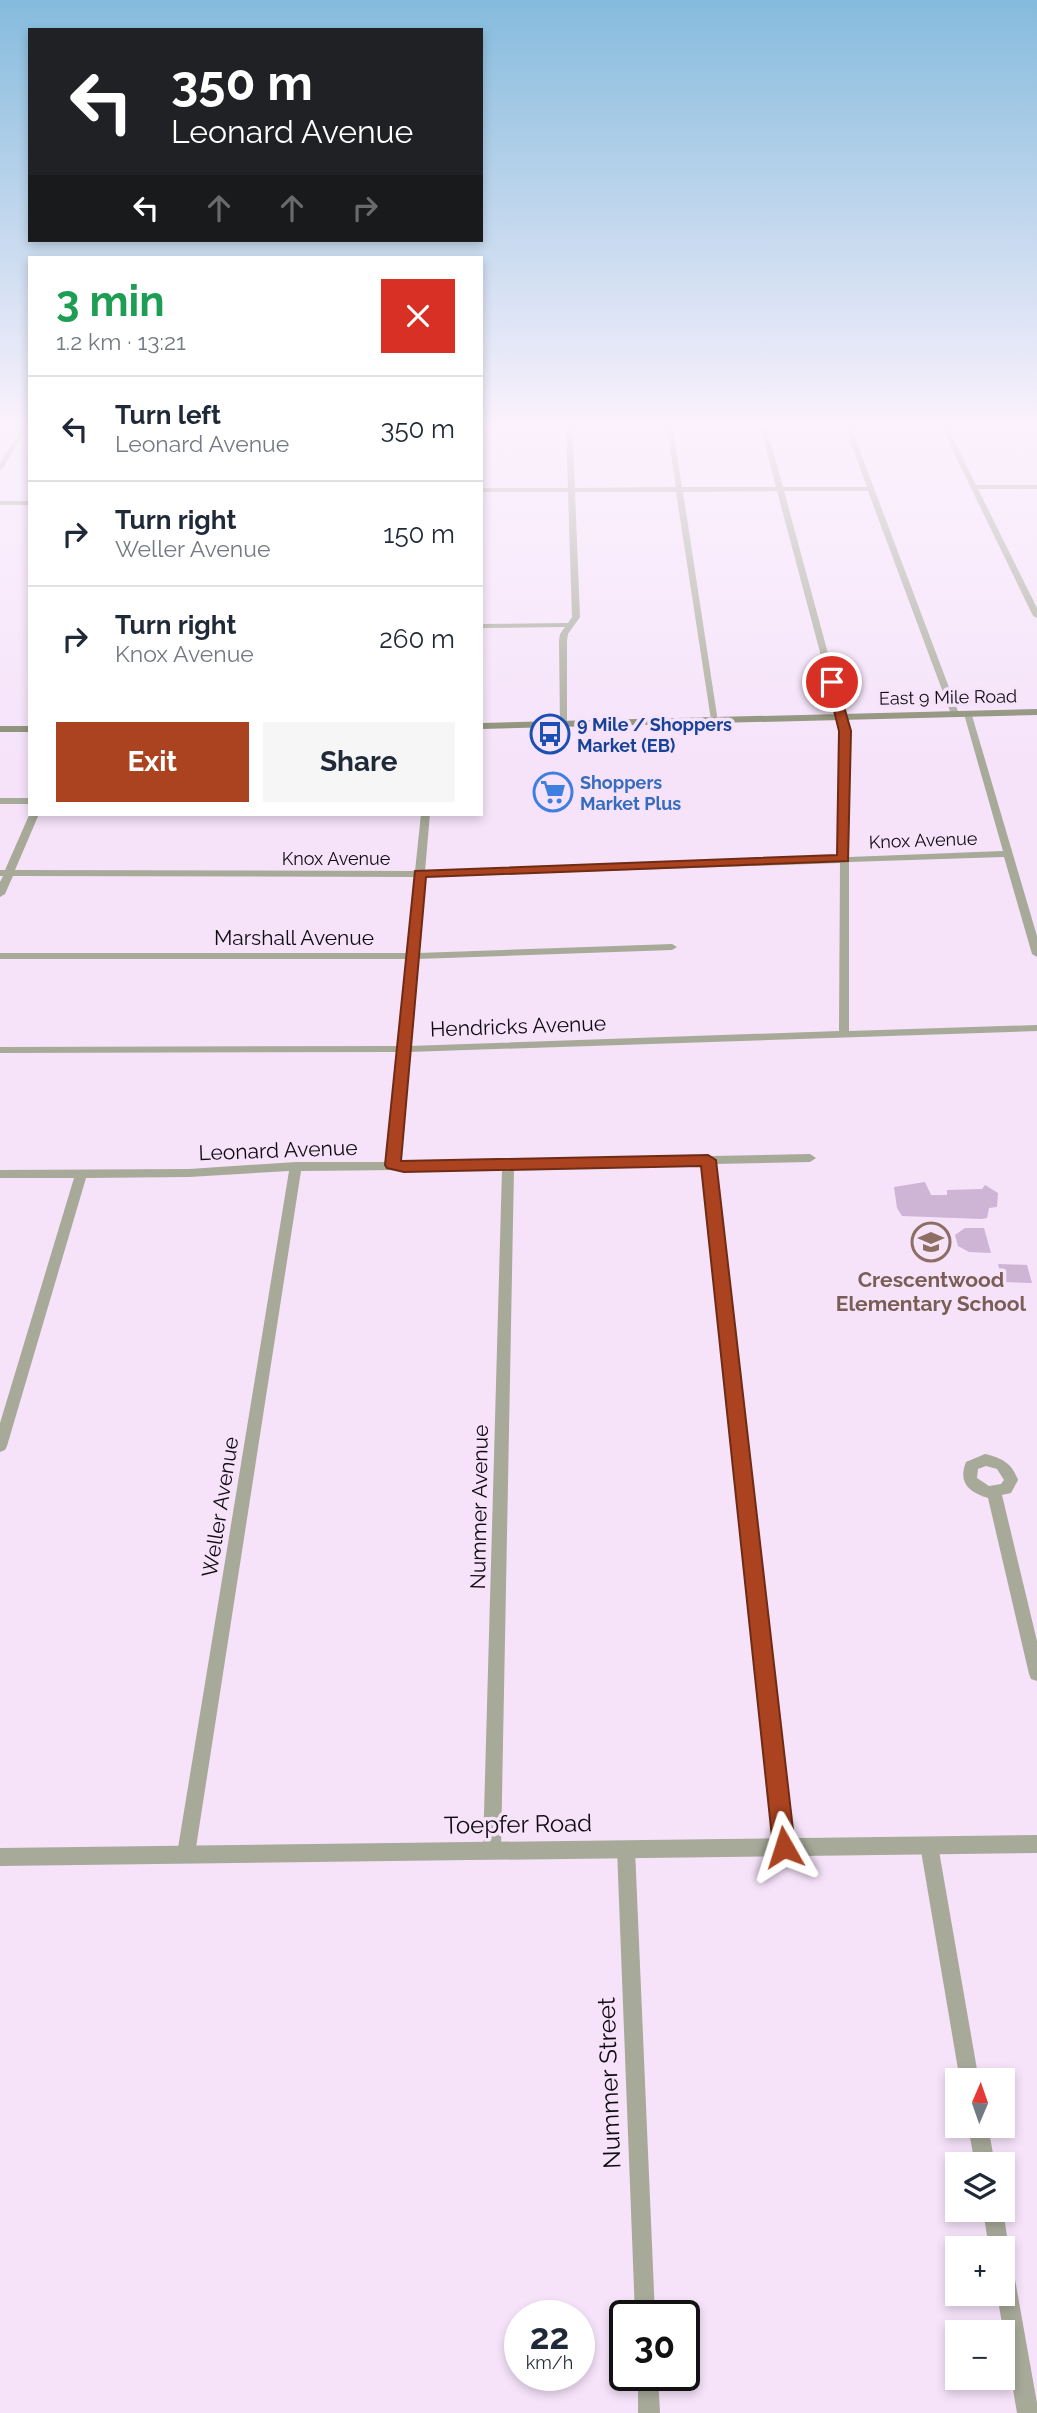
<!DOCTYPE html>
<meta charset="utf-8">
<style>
:root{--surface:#fff;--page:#f6f6f7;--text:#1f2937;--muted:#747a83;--line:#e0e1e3;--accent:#ab4320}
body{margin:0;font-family:Raleway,sans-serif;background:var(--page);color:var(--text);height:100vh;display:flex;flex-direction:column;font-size:26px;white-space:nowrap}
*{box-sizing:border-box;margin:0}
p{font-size:23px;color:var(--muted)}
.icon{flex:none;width:38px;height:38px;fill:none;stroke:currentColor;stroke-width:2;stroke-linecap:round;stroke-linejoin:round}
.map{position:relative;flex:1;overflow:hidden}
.drawer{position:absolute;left:28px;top:256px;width:455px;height:560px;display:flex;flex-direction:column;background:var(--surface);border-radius:0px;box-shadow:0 4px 10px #0003}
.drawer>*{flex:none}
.guide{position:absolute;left:28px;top:28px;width:455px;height:214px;border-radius:0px;box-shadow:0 4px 10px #0003;background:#202124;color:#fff;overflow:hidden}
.needle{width:46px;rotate:2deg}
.fabs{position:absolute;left:945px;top:2068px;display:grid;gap:14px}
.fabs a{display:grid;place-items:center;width:70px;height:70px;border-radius:0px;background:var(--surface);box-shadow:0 4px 10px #0003;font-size:35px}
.speed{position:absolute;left:504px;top:2300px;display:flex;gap:14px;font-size:35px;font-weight:700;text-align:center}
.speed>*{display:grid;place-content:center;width:91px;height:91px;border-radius:50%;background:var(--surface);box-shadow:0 4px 10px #0003;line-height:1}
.speed small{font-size:18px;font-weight:400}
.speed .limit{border:4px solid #111;border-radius:10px;background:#fff;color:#111}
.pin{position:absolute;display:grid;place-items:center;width:60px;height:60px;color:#fff;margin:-30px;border:4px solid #fff;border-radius:50%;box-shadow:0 2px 7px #0007}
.me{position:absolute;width:77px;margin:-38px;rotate:354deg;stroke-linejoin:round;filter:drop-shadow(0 0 5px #0008)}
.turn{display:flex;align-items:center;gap:24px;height:147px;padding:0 28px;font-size:32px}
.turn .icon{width:91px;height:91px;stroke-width:2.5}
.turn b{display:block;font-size:49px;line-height:60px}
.lanes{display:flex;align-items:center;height:66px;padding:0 28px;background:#0003;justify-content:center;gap:35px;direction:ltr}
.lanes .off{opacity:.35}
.round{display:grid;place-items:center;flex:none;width:74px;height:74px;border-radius:0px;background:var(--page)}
.headline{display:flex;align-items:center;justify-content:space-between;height:119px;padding:0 28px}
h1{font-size:42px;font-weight:700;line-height:52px;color:#1e9e55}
.button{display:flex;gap:14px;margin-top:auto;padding:14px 28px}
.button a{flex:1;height:80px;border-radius:0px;background:var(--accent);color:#fff;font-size:28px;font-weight:700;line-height:80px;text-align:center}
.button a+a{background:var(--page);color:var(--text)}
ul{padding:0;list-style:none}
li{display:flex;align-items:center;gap:21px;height:105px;padding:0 28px;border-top:2px solid var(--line)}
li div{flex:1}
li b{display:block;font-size:26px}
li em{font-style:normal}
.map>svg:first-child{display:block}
.green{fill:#ceb4d5}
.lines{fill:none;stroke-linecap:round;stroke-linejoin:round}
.minor{fill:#a7aa99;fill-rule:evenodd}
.tertiary{fill:#a7aa99;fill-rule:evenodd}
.secondary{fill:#878b71;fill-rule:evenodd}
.route{fill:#ab4320;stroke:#6f2c15;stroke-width:2}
.labels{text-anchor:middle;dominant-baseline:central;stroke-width:7;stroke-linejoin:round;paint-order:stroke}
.far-street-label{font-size:18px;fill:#100a11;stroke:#f6e3fa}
.far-transit-label{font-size:18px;font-weight:bold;fill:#164399;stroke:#f6e3fa;text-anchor:start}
.far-shop-label{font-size:18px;font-weight:bold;fill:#366cbe;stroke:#f6e3fa;text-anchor:start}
.street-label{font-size:21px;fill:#100a11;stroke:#f6e3fa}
.education-label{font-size:21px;font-weight:bold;fill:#785e54;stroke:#f6e3fa}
.near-street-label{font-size:24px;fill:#100a11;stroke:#f6e3fa}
</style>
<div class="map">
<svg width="1037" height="2413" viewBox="0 0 1037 2413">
<rect width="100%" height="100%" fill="#f6e3fa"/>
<g class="green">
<path d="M925,1182L931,1195H947V1190L982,1189L985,1185L998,1193L997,1207L989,1208L987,1218L981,1219L902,1216L897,1208L894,1187Z"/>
<path d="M965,1228H984L991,1253L969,1252L958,1246L955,1235Z"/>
<path d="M998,1264L1027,1265L1032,1283L1003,1282Z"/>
</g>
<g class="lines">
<g class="minor">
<path d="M25,422H30V424L3,468L0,470V463Z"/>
<path d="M566,422H572L575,488L676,487L666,422H672L682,487H776L759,422H765L783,487H867L843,422H849L959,714L955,717L951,714L868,491H784L849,731V857L1003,851L964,714L971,712L1037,936V957L1032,954L1004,857L849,862V1031L1037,1025V1031L409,1052L399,1162L810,1154L816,1158L810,1162L714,1164L793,1847L790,1853L784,1855L778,1853L775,1847L703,1164L514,1169L501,1849L498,1855L492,1857L486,1855L483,1849L502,1169L301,1171L195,1854L192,1860L186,1862L180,1860L177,1854L289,1171L189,1177L86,1178L7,1446L5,1450L0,1452V1423L74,1178H0V1170L189,1169L296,1162H387L398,1052L0,1053V1047L398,1046L407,959H0V953H407L414,877L13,876L5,894L0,897V882L3,876H0V870H5L30,813L39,814L15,870L415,871L421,814H430L425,871L840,857L841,731L777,491L683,492L718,722L711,720L676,492H575L580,617L568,634L567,641V726L560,724L559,641L560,634L565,627L481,628V624L568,623L572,617L568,492H481V488H568ZM840,863L839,1031L409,1046L417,959L672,950L677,947L672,944L418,953L424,877Z"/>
<path d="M939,422H945L976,485H1037V489H978L1037,608V618L1033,616Z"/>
<rect x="0" y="501" width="30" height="4"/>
<rect x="0" y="798" width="30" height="6"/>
<path d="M985,1454C1002,1458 1012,1463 1018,1480L1011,1493L1002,1495L1037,1641V1681L1031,1679L1029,1674L988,1498C968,1492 958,1482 966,1462ZM986,1466L997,1469L1004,1480L1001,1484L989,1486L977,1478L978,1469Z"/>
<path d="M929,1837L935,1839L938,1845L979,2081H960L920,1845L923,1839Z"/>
<path d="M626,1841L632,1843L635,1849L655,2315H635L617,1849L620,1843Z"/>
<path d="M968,2126H988L995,2165H975Z"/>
<path d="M983,2210H1003L1009,2249L1006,2256L1003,2258V2249H989Z"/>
<path d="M1003,2258L1010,2261L1013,2268L1037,2403V2413H1017L997,2294H1003Z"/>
<path d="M638,2375H658L660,2413H638Z"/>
</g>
<path class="tertiary" d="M1037,1835V1853L0,1866V1848Z"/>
<g class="secondary">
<path d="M1037,709V715L481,729V723Z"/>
<rect x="0" y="726" width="30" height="6"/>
</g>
</g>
<linearGradient id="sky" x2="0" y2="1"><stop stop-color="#85bbdd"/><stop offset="0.56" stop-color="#fbf2fd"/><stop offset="1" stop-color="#fbf2fd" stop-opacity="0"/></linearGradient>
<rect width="1037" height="760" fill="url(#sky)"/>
<path class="route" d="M832,679L837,682L851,731L848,861L426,877L401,1161L708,1155L716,1160L795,1847L792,1855L784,1858L776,1855L773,1847L701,1166L404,1172L387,1168L385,1165L415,871L837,855L839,731L827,682Z"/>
<defs>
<symbol id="bus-ring" viewBox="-11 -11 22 22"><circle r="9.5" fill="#f6e3fa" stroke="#1a4fb4" stroke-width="1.5"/><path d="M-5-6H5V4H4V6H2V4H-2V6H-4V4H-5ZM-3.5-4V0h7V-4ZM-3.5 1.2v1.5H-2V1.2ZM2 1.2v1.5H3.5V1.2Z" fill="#1a4fb4"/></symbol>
<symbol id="supermarket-ring" viewBox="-11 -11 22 22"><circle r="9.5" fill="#f6e3fa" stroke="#3f7fe0" stroke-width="1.5"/><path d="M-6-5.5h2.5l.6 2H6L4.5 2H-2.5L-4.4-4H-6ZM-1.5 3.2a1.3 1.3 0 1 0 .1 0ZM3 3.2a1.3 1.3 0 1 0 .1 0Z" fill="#3f7fe0"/></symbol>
<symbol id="school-ring" viewBox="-11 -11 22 22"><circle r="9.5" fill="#f6e3fa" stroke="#8d6e63" stroke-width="1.5"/><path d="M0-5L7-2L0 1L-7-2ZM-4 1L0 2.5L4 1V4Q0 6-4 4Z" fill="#8d6e63"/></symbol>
</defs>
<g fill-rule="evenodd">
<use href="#bus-ring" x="528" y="712" width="44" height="44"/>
<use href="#supermarket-ring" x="531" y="770" width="44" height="44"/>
<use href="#school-ring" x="909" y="1220" width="44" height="44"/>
</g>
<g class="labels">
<g class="far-street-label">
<text transform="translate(948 697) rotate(-1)">East 9 Mile Road</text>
<text transform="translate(923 840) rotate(-2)">Knox Avenue</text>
<text x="336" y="858">Knox Avenue</text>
</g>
<g class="far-transit-label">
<text x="577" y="724">9 Mile / Shoppers<tspan x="577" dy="21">Market (EB)</tspan></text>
</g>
<g class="far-shop-label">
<text x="580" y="782">Shoppers<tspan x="580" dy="21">Market Plus</tspan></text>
</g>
<g class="street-label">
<text x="294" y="937">Marshall Avenue</text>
<text transform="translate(518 1026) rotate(-2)">Hendricks Avenue</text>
<text transform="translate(278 1150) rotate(-2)">Leonard Avenue</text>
<text transform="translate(220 1507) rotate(-81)">Weller Avenue</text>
<text transform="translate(479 1507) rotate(-89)">Nummer Avenue</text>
</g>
<g class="education-label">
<text x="931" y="1279">Crescentwood<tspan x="931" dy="24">Elementary School</tspan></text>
</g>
<g class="near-street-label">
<text transform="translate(518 1824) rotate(-1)">Toepfer Road</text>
<text transform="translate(609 2083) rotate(-92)">Nummer Street</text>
</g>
</g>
</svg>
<div class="fabs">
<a><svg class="needle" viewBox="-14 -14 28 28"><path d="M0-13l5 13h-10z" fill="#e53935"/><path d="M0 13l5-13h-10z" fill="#747a83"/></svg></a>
<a><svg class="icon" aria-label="layers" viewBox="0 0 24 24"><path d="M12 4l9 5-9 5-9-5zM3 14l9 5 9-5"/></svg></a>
<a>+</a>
<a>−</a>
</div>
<div class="speed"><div>22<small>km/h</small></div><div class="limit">30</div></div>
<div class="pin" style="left:832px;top:682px;background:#d93025"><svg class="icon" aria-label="arrive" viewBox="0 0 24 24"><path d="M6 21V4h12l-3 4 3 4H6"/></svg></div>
<svg class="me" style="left:784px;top:1847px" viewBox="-20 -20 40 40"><path d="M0-17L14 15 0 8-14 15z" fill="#ab4320" stroke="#fff" stroke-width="4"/></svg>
<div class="guide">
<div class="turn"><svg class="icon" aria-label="left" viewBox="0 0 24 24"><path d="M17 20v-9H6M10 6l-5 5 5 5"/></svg><div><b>350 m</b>Leonard Avenue</div></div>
<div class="lanes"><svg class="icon" aria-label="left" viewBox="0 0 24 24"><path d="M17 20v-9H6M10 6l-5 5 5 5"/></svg><svg class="icon off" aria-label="ahead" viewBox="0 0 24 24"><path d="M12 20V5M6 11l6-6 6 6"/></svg><svg class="icon off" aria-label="ahead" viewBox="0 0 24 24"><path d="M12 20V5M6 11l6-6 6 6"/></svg><svg class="icon off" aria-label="right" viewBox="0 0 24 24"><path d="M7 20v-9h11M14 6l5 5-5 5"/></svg></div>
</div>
<section class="drawer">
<div class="headline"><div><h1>3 min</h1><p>1.2 km · 13:21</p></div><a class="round" style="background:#d93025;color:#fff"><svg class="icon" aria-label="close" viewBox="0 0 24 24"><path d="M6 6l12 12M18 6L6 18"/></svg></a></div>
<ul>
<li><svg class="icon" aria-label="left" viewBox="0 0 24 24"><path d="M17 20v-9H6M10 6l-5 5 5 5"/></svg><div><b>Turn left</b><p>Leonard Avenue</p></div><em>350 m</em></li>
<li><svg class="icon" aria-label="right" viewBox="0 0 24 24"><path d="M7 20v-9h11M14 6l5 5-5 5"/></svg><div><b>Turn right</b><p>Weller Avenue</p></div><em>150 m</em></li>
<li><svg class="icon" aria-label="right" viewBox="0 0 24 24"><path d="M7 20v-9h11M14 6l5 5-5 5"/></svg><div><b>Turn right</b><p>Knox Avenue</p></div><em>260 m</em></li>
</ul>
<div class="button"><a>Exit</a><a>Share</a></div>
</section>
</div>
